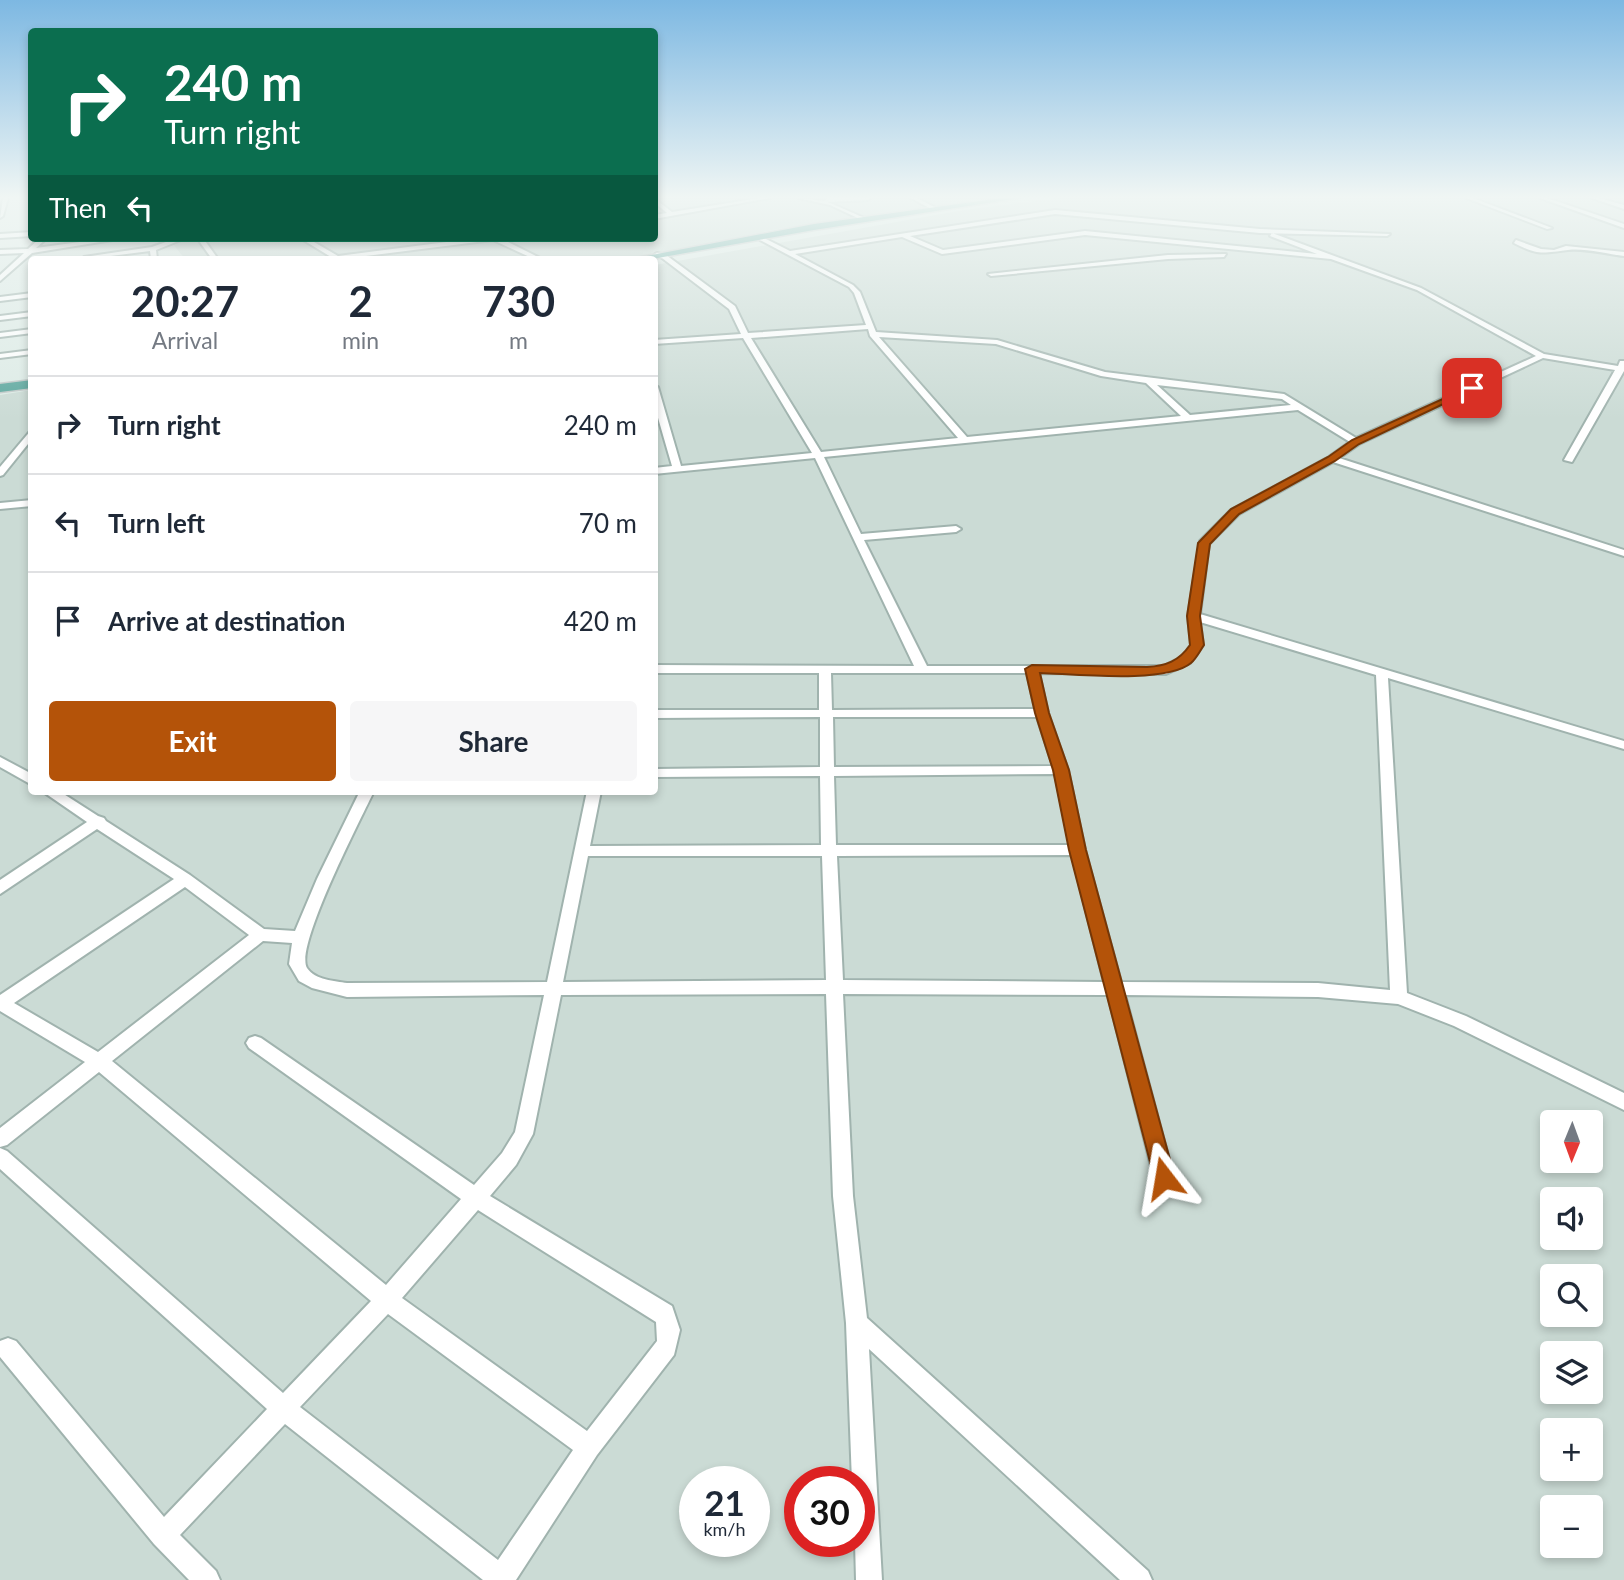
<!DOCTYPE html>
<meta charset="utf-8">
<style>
:root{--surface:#fff;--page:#f6f6f7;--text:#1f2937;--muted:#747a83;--line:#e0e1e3;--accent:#b45309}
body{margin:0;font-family:Lato,sans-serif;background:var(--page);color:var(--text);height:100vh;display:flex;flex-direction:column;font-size:26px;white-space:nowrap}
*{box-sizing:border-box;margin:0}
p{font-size:23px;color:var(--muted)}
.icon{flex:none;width:38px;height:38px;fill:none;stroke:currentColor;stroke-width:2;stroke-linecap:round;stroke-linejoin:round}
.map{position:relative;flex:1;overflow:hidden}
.panel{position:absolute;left:28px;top:256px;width:630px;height:539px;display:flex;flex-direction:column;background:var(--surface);border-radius:7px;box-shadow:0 4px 10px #0003}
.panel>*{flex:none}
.hud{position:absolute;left:28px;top:28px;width:630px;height:214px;border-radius:7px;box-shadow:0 4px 10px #0003;background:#0b6e4f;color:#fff;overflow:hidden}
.needle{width:46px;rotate:181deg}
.controls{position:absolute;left:1540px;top:1110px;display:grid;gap:14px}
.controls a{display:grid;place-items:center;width:63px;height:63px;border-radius:7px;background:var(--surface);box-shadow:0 4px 10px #0003;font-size:35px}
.speed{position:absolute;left:679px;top:1466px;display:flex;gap:14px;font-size:35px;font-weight:700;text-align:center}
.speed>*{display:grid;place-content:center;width:91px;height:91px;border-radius:50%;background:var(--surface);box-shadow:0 4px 10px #0003;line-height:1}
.speed small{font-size:18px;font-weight:400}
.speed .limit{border:10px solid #d22;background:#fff;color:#111}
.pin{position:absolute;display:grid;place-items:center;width:60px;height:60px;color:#fff;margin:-30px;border-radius:14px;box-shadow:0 4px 10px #0006}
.me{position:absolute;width:77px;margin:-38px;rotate:346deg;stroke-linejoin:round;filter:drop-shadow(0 0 5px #0008)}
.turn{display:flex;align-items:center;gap:24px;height:147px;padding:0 21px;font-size:32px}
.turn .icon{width:91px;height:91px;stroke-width:2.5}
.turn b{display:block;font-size:49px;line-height:60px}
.then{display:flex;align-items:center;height:66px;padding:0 21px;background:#0003;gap:14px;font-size:26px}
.eta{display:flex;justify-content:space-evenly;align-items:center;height:119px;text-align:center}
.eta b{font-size:42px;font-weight:700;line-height:49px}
.cta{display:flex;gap:14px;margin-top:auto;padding:14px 21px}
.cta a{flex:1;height:80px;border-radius:7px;background:var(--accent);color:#fff;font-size:28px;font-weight:700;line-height:80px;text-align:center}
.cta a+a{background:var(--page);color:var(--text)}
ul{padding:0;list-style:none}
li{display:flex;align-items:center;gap:21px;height:98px;padding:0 21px;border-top:2px solid var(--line)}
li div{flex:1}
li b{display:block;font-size:26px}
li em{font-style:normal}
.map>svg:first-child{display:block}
.built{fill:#cbdbd5;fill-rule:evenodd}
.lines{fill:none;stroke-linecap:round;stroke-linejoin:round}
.minor-casing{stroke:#a0b3ae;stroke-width:4}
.primary-casing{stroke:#c0c8c7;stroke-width:3}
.minor{fill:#fff;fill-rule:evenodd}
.primary{fill:#5ba69d;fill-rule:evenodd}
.route{fill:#b45309;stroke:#753606;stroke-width:2}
</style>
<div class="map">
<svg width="1624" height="1580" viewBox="0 0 1624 1580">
<rect width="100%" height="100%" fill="#ddebe6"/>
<g class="built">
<path d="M655,198H989L778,229L633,259H185L168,238H654Z"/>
<path d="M1059,198H1624V1580H0V395L31,390L32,791H654L655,265L964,210ZM1552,1122H1591V1160H1552ZM1552,1199H1591V1237H1552ZM1552,1276H1591V1314H1552ZM1552,1353H1591V1391H1552ZM1552,1430H1591V1468H1552ZM695,1482H754V1542H695ZM800,1482H859V1542H800ZM1552,1507H1591V1545H1552Z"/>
</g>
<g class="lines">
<defs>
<g id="minor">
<path d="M3,198H8L3,216L0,218Z"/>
<path d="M654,198L672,212L760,198H770L654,219V215L667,213L654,202Z"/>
<path d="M798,198L825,201L827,198H870L868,200L828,202L869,220L864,221L830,205Z"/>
<path d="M911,198H917L938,209L933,210Z"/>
<path d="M1466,198H1473L1552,228L1547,229Z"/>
<path d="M1540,198H1547L1624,224V228Z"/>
<path d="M1592,198H1599L1624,205V209Z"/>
<path d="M1055,210L1260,229L1390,234L1387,236L1260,233L1055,214L910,236L943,250L1085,231L1317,254L1270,236L1272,233L1421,288L1544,354L1618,366L1620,361H1624V371L1572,462L1564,460L1615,370L1543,358L1359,444L1339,458L1624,550V556L1333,462L1239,514L1209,544L1200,614L1624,741V749L1388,678L1407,993L1466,1016L1624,1093V1110L1454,1026L1398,1004L1318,997L1125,995L1174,1178L1171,1184L1164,1187L1157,1184L1154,1178L1108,995L843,994L853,1196L867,1318L1148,1571L1152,1580H1120L869,1349L882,1580H856L855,1542H859V1482H852L846,1323L833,1196L826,994L561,995L533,1134L516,1165L490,1196L672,1306L680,1330L674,1355L597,1455L516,1580H483L285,1424L180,1535L216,1571L220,1580H189L154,1544L0,1357V1341L8,1338L16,1341L164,1517L267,1409L0,1169V1148L7,1151L283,1393L371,1301L99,1072L7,1145L0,1147V1128L85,1062L0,1011V995L174,879L97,829L0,894V880L87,822L42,791H59L98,816L104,818L106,821L190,875L264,929L295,931L317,879L360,791H374C362,817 294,947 307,968C315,980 335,981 347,983L547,982L587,791H601L590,846L821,845L820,776L654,777V769L820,767V717L654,718V710H819V673H654V665L914,666L815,458L654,474V468L672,466L654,404V385L658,387L681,466L812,453L743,338L654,344V340L741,334L729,309L662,258L654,255L657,253L666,255L735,306L748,333L866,325L854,293L849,287L760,240V238H764L790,251ZM1085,235L1331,259L1417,290L1536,356L1356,438L1284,394L1105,372L997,340L876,332L860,292L853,285L795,254L902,237L942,254ZM868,329L870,336L958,438L821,452L751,338ZM879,337L996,344L1101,376L1146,383L1181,416L967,437ZM1157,385L1282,399L1291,405L1190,415ZM1298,410L1350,442L1329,457L1231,510L1200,541L1188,616L1191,645L1182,657L1164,666H927L864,540L956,532L961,529L956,526L861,534L824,457ZM1200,622L1376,675L1390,990L1318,983L1121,982L1085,850L1068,770L1048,713L1039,673L1166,674L1190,663L1203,645ZM831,673H1027L1035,709L832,710ZM833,717H1037L1053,766L834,767ZM1055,774L1070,845H836L834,776ZM1072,855L1104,982L843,980L837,856ZM588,856H822L826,980L563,982ZM185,887L249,935L98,1052L14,1003ZM263,941L292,943L289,964L299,981L312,988L347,997L544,995L515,1132L502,1153L474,1185L261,1038L255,1036L249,1038L246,1043L249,1048L461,1199L386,1285L112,1061ZM478,1210L656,1322L657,1341L587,1431L402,1298ZM388,1314L573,1450L498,1560L300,1407Z"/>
<path d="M32,232V236L0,238V234Z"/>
<path d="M40,238H47L36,248L109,238H125L32,253L0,281V275L24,253L0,254V250L28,249Z"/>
<path d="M177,238H186L156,250L157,259H151L150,251L87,259L84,257L152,247Z"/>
<path d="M197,238H203L218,259H212Z"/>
<path d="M300,238H307L338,256L478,238H500L542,259H534L493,240L342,259H324L331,257Z"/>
<path d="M1516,240L1541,249L1554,250L1566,246L1624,252V256C1606,254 1585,248 1568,250C1542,253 1539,256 1514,243Z"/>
<path d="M1226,254L1224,257L1168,259L991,276L988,274L1168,255Z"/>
<path d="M32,293V297L0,301V297Z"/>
<path d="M32,312V316L0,320V316Z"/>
<path d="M32,329V333L0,337V333Z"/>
<path d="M32,350V354L0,358V354Z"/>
<path d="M32,429V439L3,475L0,476V467Z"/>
<path d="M32,500V506L0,509V503Z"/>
<path d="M0,757L32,774V785L0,767Z"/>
</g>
<g id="primary">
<path d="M1001,198H1019L814,230L652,259H631L814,224Z"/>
<path d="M32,380V388L0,392V384Z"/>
</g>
</defs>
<use href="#minor" class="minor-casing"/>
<use href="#primary" class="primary-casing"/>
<use href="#minor" class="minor"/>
<use href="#primary" class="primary"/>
</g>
<linearGradient id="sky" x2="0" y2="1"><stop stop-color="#7db8e2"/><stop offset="0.47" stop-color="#f0f6f4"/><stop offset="1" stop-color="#f0f6f4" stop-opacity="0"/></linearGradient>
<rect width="1624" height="419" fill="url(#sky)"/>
<path class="route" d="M1469,387L1477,388L1359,444L1335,461L1239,514L1210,544L1200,616L1204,645C1200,651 1196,659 1191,663C1166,684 1074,674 1040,673L1049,713L1069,770L1086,850L1175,1178L1171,1185L1164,1188L1156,1185L1069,850L1053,770L1035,713L1025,669L1032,665L1147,667C1166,666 1179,661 1190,645L1187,616L1198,543L1231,509L1328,457L1352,440Z"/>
</svg>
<div class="controls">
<a><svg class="needle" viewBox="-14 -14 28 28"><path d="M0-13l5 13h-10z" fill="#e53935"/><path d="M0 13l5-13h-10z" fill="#747a83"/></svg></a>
<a><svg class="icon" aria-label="sound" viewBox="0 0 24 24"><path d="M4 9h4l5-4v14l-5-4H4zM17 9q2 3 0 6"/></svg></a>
<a><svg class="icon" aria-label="search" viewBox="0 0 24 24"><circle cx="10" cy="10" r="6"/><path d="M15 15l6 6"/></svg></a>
<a><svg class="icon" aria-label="layers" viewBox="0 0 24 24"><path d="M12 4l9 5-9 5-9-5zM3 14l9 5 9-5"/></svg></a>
<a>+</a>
<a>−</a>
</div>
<div class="speed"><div>21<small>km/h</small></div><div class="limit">30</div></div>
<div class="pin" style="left:1472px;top:388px;background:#d93025"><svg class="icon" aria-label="arrive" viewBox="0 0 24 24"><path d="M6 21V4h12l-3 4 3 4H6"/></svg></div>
<svg class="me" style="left:1164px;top:1178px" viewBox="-20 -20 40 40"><path d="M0-17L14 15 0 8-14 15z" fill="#b45309" stroke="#fff" stroke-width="4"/></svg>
<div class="hud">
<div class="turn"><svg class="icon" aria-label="right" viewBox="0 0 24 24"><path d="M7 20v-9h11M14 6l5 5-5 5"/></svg><div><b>240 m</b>Turn right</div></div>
<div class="then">Then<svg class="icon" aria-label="left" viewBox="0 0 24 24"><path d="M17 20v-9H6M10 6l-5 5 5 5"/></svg></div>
</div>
<section class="panel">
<div class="eta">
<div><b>20:27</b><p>Arrival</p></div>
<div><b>2</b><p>min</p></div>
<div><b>730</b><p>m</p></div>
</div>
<ul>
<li><svg class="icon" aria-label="right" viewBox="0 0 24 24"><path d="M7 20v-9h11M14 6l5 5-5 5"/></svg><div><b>Turn right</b></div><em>240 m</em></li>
<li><svg class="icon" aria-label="left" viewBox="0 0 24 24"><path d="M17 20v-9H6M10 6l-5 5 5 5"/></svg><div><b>Turn left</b></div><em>70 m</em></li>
<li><svg class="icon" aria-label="arrive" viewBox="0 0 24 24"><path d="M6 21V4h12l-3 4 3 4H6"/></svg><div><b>Arrive at destination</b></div><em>420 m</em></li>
</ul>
<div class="cta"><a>Exit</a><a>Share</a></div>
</section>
</div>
